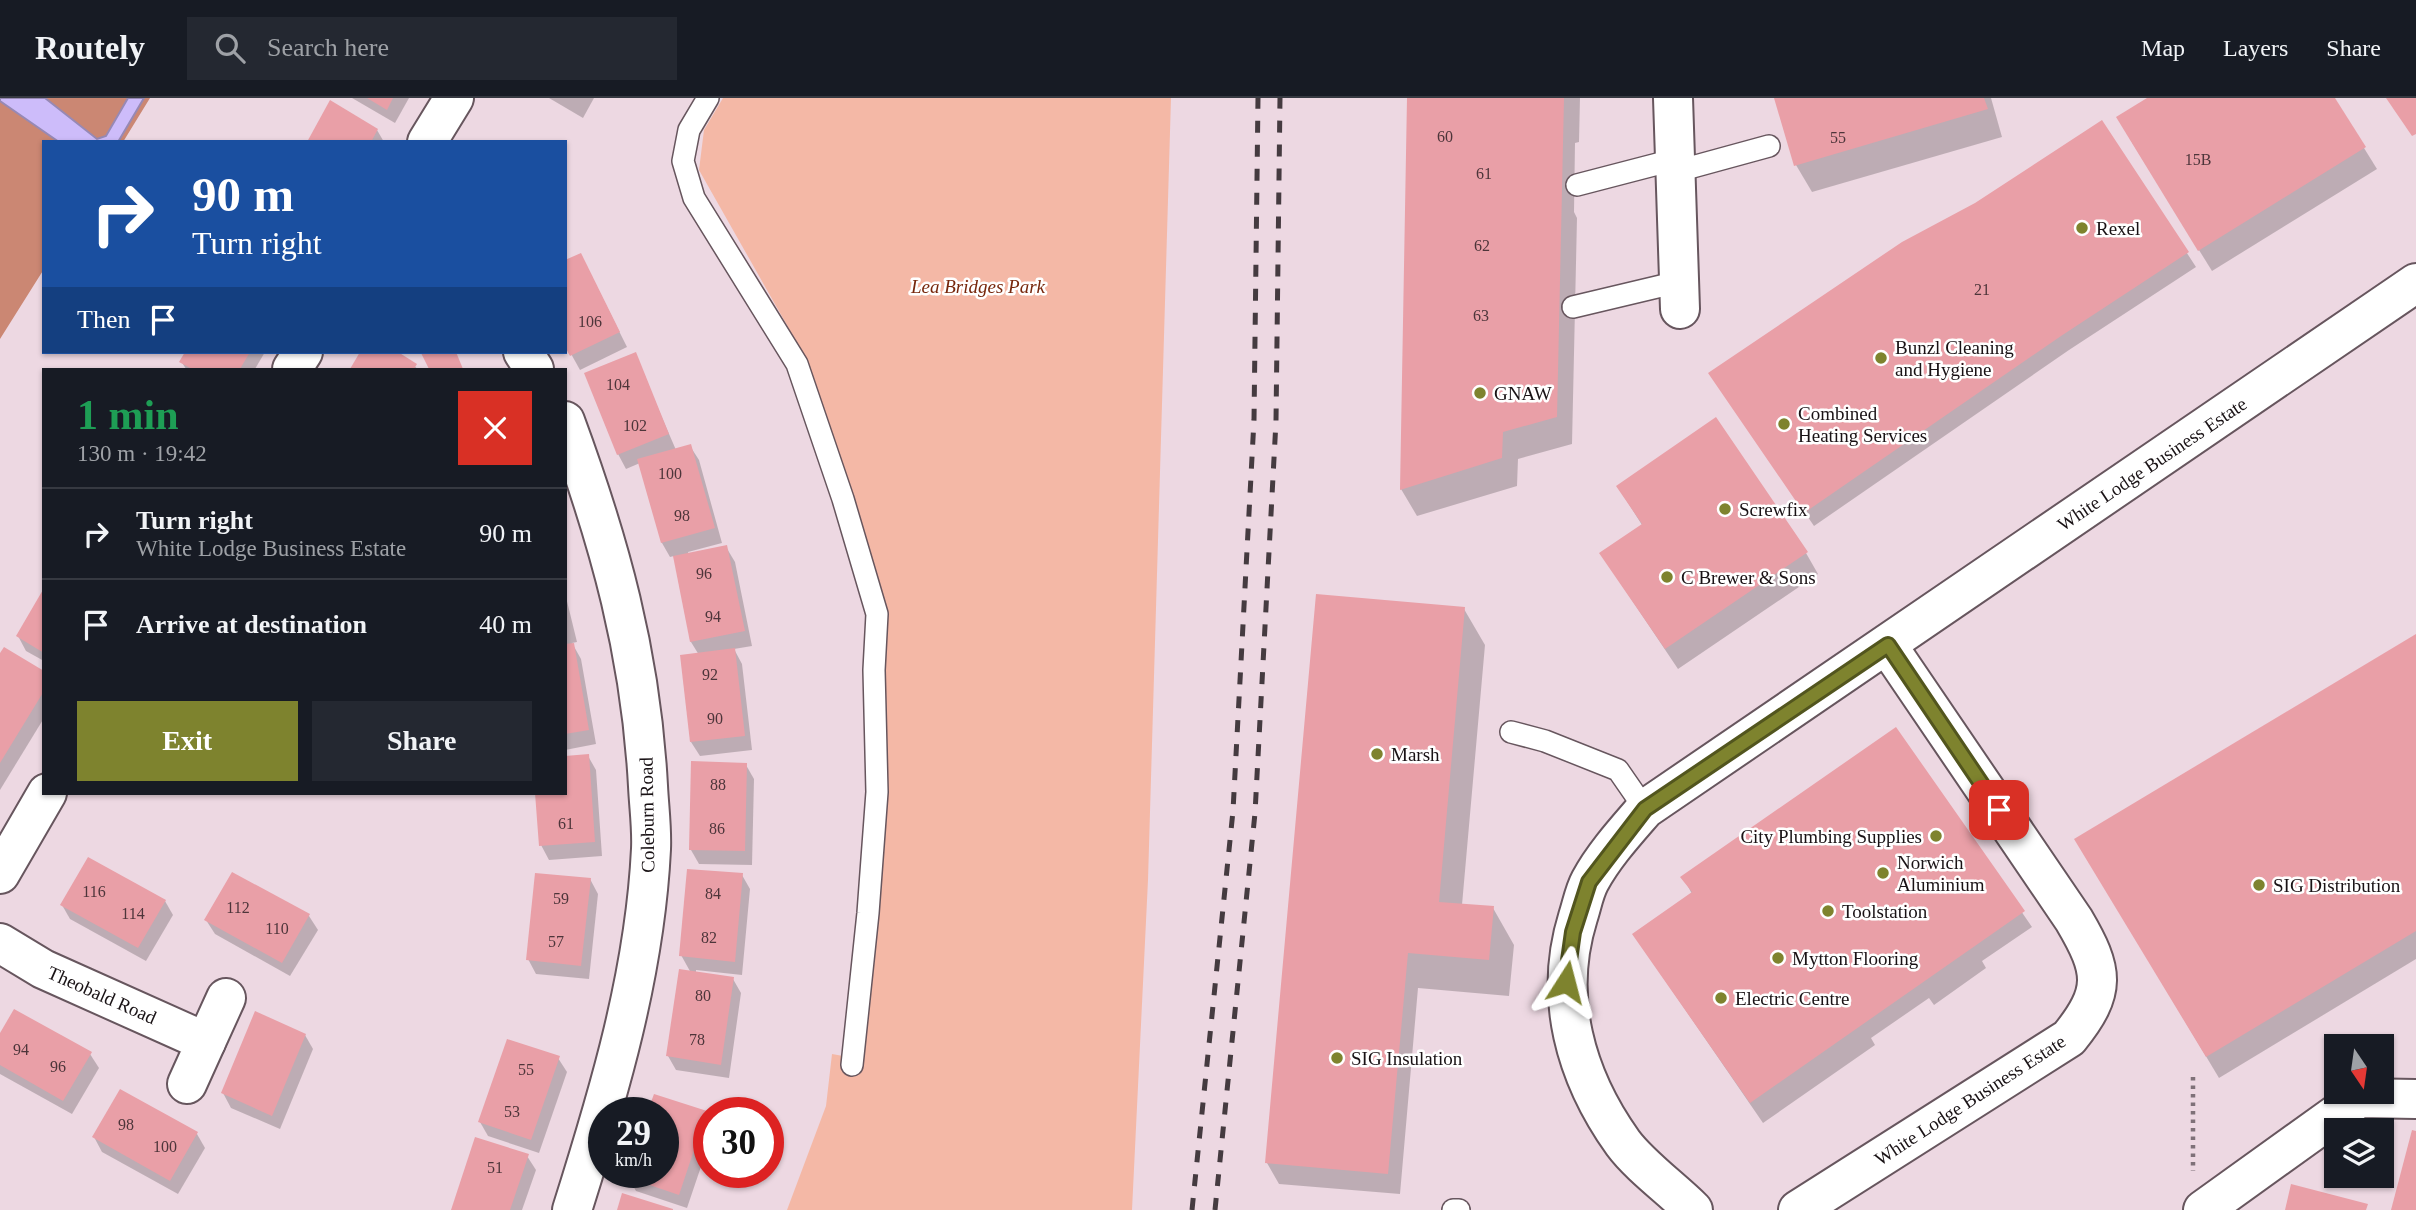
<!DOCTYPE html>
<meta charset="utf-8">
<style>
:root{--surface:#171b24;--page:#242831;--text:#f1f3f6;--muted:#9ea1a6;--line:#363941;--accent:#7e832e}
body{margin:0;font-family:"Times New Roman",serif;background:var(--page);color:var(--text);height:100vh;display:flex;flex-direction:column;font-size:26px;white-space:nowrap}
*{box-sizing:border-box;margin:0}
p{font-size:23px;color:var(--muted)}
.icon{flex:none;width:38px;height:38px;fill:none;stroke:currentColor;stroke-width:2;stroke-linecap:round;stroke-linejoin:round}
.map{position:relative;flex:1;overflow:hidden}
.sheet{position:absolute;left:42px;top:270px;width:525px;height:427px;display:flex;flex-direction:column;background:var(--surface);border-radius:0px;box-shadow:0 2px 5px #0004}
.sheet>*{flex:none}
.hud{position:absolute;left:42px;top:42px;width:525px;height:214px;border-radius:0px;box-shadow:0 2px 5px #0004;background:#1a4fa0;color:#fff;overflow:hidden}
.needle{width:46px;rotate:167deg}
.controls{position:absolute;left:2324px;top:936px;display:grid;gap:14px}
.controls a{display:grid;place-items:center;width:70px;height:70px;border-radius:0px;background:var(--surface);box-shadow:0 2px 5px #0004;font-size:35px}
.speed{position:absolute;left:588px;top:999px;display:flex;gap:14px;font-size:35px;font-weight:700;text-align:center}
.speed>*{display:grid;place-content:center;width:91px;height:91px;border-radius:50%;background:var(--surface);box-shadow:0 2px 5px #0004;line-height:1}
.speed small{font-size:18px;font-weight:400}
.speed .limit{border:10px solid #d22;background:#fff;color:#111}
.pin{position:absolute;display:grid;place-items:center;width:60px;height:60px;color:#fff;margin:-30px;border-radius:14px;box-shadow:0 4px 10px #0006}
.me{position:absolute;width:77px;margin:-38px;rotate:9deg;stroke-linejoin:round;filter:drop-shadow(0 0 5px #0008)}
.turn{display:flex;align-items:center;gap:24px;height:147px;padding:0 35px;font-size:32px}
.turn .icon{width:91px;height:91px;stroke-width:2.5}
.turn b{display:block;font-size:49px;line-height:60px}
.then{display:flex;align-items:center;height:66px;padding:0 35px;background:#0003;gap:14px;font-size:26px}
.round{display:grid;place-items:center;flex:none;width:74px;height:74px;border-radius:0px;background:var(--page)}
.summary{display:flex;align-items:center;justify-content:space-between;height:119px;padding:0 35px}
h1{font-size:42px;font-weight:700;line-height:52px;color:#1e9e55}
.primary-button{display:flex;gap:14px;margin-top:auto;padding:14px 35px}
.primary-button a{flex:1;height:80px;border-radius:0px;background:var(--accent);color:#fff;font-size:28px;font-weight:700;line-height:80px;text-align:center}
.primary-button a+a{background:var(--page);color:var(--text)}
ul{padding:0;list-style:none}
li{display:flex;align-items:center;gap:21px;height:91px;padding:0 35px;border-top:2px solid var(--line)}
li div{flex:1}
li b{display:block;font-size:26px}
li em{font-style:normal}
header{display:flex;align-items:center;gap:42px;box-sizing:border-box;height:98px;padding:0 35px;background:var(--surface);border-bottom:2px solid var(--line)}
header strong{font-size:33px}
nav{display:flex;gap:38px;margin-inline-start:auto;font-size:24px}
.search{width:490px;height:63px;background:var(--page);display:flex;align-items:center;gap:18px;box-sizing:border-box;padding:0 24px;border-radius:0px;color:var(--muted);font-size:26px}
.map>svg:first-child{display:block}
.green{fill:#f4b8a6}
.forest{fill:#cb8773}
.water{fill:#cdbcfa;stroke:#9789b5;stroke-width:2}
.shadow{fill:#0003}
.building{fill:#e99fa7}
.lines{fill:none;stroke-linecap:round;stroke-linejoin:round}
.lane-casing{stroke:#67565e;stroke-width:24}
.street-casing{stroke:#67565e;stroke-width:42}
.path{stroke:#7f7178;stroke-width:4.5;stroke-dasharray:3.5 5;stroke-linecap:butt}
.lane{stroke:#fff;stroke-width:21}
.street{stroke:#fff;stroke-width:38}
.rail{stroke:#453b40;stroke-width:5;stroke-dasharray:12 12;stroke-linecap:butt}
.route-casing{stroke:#52551e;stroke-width:18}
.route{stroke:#7e832e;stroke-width:12}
.poi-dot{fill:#7e832e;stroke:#fff;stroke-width:2.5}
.labels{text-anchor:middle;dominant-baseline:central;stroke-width:5;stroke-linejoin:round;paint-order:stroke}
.number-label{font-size:16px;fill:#4d353a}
.poi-label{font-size:19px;fill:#191215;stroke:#fff;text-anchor:start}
.park-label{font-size:19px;font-style:italic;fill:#77270c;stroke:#fff}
.street-label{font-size:19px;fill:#191215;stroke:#fff}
</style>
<header>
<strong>Routely</strong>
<div class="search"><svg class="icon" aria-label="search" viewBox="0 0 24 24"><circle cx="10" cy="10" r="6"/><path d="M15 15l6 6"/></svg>Search here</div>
<nav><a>Map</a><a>Layers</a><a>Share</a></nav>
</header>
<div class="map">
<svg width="2416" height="1112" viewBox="0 0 2416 1112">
<rect width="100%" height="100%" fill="#edd8e2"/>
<path class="green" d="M723,0H1171L1148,782L1132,1112H787L826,1008L832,956L854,960L879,496L805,259L699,72L704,32Z"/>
<path class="forest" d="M0,0H150L123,44H44V171L0,241Z"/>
<path class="water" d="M0,0H45L97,41L106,38L128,0H144L118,44H59L0,3Z"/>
<g class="shadow">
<path d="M352,0H409L395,25Z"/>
<path d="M549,0H594L583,20Z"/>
<path d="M1408,0H1580L1579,44L1575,45L1574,114L1577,120L1572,346L1518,361L1517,388L1417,418L1401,391Z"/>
<path d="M1780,0H1991L2002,39L1812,94L1796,67Z"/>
<path d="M2150,0H2333L2377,71L2212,173L2130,41Z"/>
<path d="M2102,24L2196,169L2069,252L1814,428L1719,289L1976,106Z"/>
<path d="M377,32L384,44H309Z"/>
<path d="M588,171L627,249L580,272L565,245Z"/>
<path d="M187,254H265L255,271H186L181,263Z"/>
<path d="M361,254H394L418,271H352Z"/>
<path d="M635,257L676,352L690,348L699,362L722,445L688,454L689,457L726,449L735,464L752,548L734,551L742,566L752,652L700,658L691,644L699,557L691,544L674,458L670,459L662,445L640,365L626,371L618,356Z"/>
<path d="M1618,389L1806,455L1818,476L1678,571L1601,456L1642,427Z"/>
<path d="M44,493V563L26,553L18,538Z"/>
<path d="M565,495L577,544L572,545L581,561L596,646L565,652Z"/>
<path d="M1464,511L1485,547L1462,807L1493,810L1514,847L1509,898L1418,890L1400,1096L1279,1086L1267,1065Z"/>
<path d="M2416,538V861L2219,980L2089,763Z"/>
<path d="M0,559L44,575V620L0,692Z"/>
<path d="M1896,631L2032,829L1982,863L1986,870L1934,907L1929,900L1871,940L1875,947L1763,1025L1634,837L1692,796L1683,779Z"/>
<path d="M588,658L596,672L602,758L549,762L541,747L537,695H565Z"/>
<path d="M746,667L754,681L752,767L699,766L691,752Z"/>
<path d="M233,776L309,818L318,832L290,878L215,836L206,822Z"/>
<path d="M742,777L750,791L742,877L696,872V876L733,881L741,895L729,980L676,972L668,958L691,875L681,857Z"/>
<path d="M590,781L598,796L589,881L536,876L528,861Z"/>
<path d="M165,803L173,817L146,863L70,821L62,807Z"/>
<path d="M305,937L313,951L280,1031L231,1010L223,995Z"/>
<path d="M0,938L90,956L99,970L72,1016L0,976Z"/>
<path d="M558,960L567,974L539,1055L488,1038L480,1024Z"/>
<path d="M706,1014L709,1045L687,1110L636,1093L628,1079L663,1074V1015H649Z"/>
<path d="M197,1036L205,1050L178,1096L102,1054L94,1039Z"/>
<path d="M527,1058L536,1072L522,1112H453Z"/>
</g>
<g class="building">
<path d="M367,0H393L387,12Z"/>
<path d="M1407,0H1564L1557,319L1503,334L1502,360L1400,392Z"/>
<path d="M1774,0H1984L1988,11L1794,68Z"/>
<path d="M2147,0H2335L2366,49L2198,153L2116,19Z"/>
<path d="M2386,0H2416V36L2412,38Z"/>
<path d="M330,2L378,31L371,44H307Z"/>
<path d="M2102,22L2189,154L2061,238L1804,415L1708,275L1902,144L1975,105Z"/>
<path d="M581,155L620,234L570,258L565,249V162Z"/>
<path d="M185,254H250L240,271H192L179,264Z"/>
<path d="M360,254H398L417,266L414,271H350Z"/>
<path d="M425,254H456L463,271H429L421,255Z"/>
<path d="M636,254L669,336L617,357L584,275Z"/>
<path d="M1716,319L1808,454L1665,551L1599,455L1642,426L1616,388Z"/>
<path d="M691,346L715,430L661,445L637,361Z"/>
<path d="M727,447L745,533L690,544L673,458Z"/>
<path d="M44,490V555L16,538Z"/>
<path d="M1316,496L1465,509L1439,804L1494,808L1489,862L1408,855L1388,1076L1265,1065Z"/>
<path d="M2416,536V833L2206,959L2074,741Z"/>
<path d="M574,545L589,632L565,636V546Z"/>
<path d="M4,549L44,573V593L0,665V555Z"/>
<path d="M735,550L745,638L690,644L680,557Z"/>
<path d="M1896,629L2025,813L1750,1005L1632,836L1692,794L1680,779Z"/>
<path d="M589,656L595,744L539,748L535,695H565V658Z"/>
<path d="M691,663L747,665L745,753L689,752Z"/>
<path d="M88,759L166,802L138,850L60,807Z"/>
<path d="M687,771L743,775L735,864L679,858Z"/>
<path d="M232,774L310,816L282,865L204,822Z"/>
<path d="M535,775L591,780L581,868L526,862Z"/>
<path d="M679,871L734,879L721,967L666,958Z"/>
<path d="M14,911L92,954L63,1003L0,967V935Z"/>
<path d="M255,913L306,936L272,1018L221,995Z"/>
<path d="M507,941L560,958L531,1042L478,1024Z"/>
<path d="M120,991L198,1034L170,1083L92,1039Z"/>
<path d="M654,996L707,1013L679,1097L626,1079L627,1074H663V1015H647Z"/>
<path d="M2412,1032L2416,1033V1112H2391Z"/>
<path d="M475,1039L529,1056L510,1112H451Z"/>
<path d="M2291,1086L2368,1106L2366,1112H2285Z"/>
<path d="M622,1095L673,1111V1112H617Z"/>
</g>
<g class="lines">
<defs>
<g id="lane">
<path d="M708,0L689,32L683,63L694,100L797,266L843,401L877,516L874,572L877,694L868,815L852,967"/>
<path d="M1674,74L1769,48"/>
<path d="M1577,87L1673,62"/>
<path d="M1573,209L1678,184"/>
<path d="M1511,634L1545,643L1618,672L1645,711"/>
<path d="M1453,1112H1459"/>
</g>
<g id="street">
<path d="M1673,0L1680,211"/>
<path d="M427,44L454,0"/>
<path d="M523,254L534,271"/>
<path d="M292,271L303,254"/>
<path d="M565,323C610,445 641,557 648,688C649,709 652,730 651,751C645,875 609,995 572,1112"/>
<path d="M0,776L47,695"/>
<path d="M0,845L43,871L206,944L187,986"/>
<path d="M206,944L226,900"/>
<path d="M1693,1112C1672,1091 1640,1068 1623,1045C1575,978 1553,899 1578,819C1582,807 1584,794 1590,783C1604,757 1626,733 1645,711L2416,185"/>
<path d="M1798,1112L2069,940C2107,893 2104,873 2074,822L1887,547"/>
<path d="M2203,1112L2359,1000L2416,1001"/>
</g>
</defs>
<use href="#lane" class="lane-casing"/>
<use href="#street" class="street-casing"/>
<path class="path" d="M2193,979V1073"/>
<use href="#lane" class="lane"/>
<use href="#street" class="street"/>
<g class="rail">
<path d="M1192,1112L1233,713L1254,322L1258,0"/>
<path d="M1215,1112L1255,715L1276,323L1280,0"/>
</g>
</g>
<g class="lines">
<defs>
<path id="route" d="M1566,884L1573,834L1589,784L1645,711L1888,547L1999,712"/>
</defs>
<use href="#route" class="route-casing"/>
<use href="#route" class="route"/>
</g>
<g class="poi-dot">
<circle cx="2082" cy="130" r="7"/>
<circle cx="1881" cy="260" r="7"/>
<circle cx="1480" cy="295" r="7"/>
<circle cx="1784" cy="326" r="7"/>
<circle cx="1725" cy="411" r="7"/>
<circle cx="1667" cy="479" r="7"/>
<circle cx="1377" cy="656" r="7"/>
<circle cx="1936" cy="738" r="7"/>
<circle cx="1883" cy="775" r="7"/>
<circle cx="2259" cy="787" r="7"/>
<circle cx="1828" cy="813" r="7"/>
<circle cx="1778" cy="860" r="7"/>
<circle cx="1721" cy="900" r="7"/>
<circle cx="1337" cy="960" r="7"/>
</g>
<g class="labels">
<g class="number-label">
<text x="1445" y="38">60</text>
<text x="1838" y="39">55</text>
<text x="2198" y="61">15B</text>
<text x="1484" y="75">61</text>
<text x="1482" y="147">62</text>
<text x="1982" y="191">21</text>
<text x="1481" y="217">63</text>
<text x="590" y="223">106</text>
<text x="618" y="286">104</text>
<text x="635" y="327">102</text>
<text x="670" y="375">100</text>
<text x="682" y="417">98</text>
<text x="704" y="475">96</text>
<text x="713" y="518">94</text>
<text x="710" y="576">92</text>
<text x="715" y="620">90</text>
<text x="718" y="686">88</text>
<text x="566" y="725">61</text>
<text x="717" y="730">86</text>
<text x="94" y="793">116</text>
<text x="713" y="795">84</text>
<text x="561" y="800">59</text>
<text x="238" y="809">112</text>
<text x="133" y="815">114</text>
<text x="277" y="830">110</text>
<text x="709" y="839">82</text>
<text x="556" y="843">57</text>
<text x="703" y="897">80</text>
<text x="697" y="941">78</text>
<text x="21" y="951">94</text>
<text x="58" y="968">96</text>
<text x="526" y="971">55</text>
<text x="512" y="1013">53</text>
<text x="126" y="1026">98</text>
<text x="165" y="1048">100</text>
<text x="495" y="1069">51</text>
</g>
<g class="poi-label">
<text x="2096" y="130">Rexel</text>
<text x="1895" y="249">Bunzl Cleaning<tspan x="1895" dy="22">and Hygiene</tspan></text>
<text x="1494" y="295">GNAW</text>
<text x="1798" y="315">Combined<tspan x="1798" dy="22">Heating Services</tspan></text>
<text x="1739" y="411">Screwfix</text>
<text x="1681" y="479">C Brewer &amp; Sons</text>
<text x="1391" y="656">Marsh</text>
<text x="1922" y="738" text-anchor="end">City Plumbing Supplies</text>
<text x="1897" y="764">Norwich<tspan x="1897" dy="22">Aluminium</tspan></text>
<text x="2273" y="787">SIG Distribution</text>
<text x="1842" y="813">Toolstation</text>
<text x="1792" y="860">Mytton Flooring</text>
<text x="1735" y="900">Electric Centre</text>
<text x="1351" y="960">SIG Insulation</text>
</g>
<g class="park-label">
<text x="978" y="188">Lea Bridges Park</text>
</g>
<g class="street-label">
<text transform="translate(2152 366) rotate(-34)">White Lodge Business Estate</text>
<text transform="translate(647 717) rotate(-91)">Coleburn Road</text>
<text transform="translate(102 897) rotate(24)">Theobald Road</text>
<text transform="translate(1970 1002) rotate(-33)">White Lodge Business Estate</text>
</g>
</g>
</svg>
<div class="controls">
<a><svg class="needle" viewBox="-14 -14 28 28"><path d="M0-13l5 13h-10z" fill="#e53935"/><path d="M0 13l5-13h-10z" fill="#9ea1a6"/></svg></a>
<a><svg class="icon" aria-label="layers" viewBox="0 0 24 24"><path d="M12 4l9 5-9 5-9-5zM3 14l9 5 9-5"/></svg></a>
</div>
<div class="speed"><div>29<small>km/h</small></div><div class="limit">30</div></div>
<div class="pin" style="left:1999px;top:712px;background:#d93025"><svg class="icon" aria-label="arrive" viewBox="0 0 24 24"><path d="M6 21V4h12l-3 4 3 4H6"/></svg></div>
<svg class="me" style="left:1566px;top:884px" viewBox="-20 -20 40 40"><path d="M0-17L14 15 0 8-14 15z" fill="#7e832e" stroke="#fff" stroke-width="4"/></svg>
<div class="hud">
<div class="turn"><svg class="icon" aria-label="right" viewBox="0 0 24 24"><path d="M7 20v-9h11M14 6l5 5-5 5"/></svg><div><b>90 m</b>Turn right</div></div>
<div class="then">Then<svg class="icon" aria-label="arrive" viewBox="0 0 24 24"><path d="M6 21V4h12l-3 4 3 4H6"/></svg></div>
</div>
<section class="sheet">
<div class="summary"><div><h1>1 min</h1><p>130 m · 19:42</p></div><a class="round" style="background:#d93025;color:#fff"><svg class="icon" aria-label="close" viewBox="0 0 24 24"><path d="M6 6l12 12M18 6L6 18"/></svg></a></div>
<ul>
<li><svg class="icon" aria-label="right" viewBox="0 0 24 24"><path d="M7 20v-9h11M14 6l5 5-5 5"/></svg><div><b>Turn right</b><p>White Lodge Business Estate</p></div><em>90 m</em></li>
<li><svg class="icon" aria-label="arrive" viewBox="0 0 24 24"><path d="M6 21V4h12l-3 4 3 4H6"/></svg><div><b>Arrive at destination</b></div><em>40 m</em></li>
</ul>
<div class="primary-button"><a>Exit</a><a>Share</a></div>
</section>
</div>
